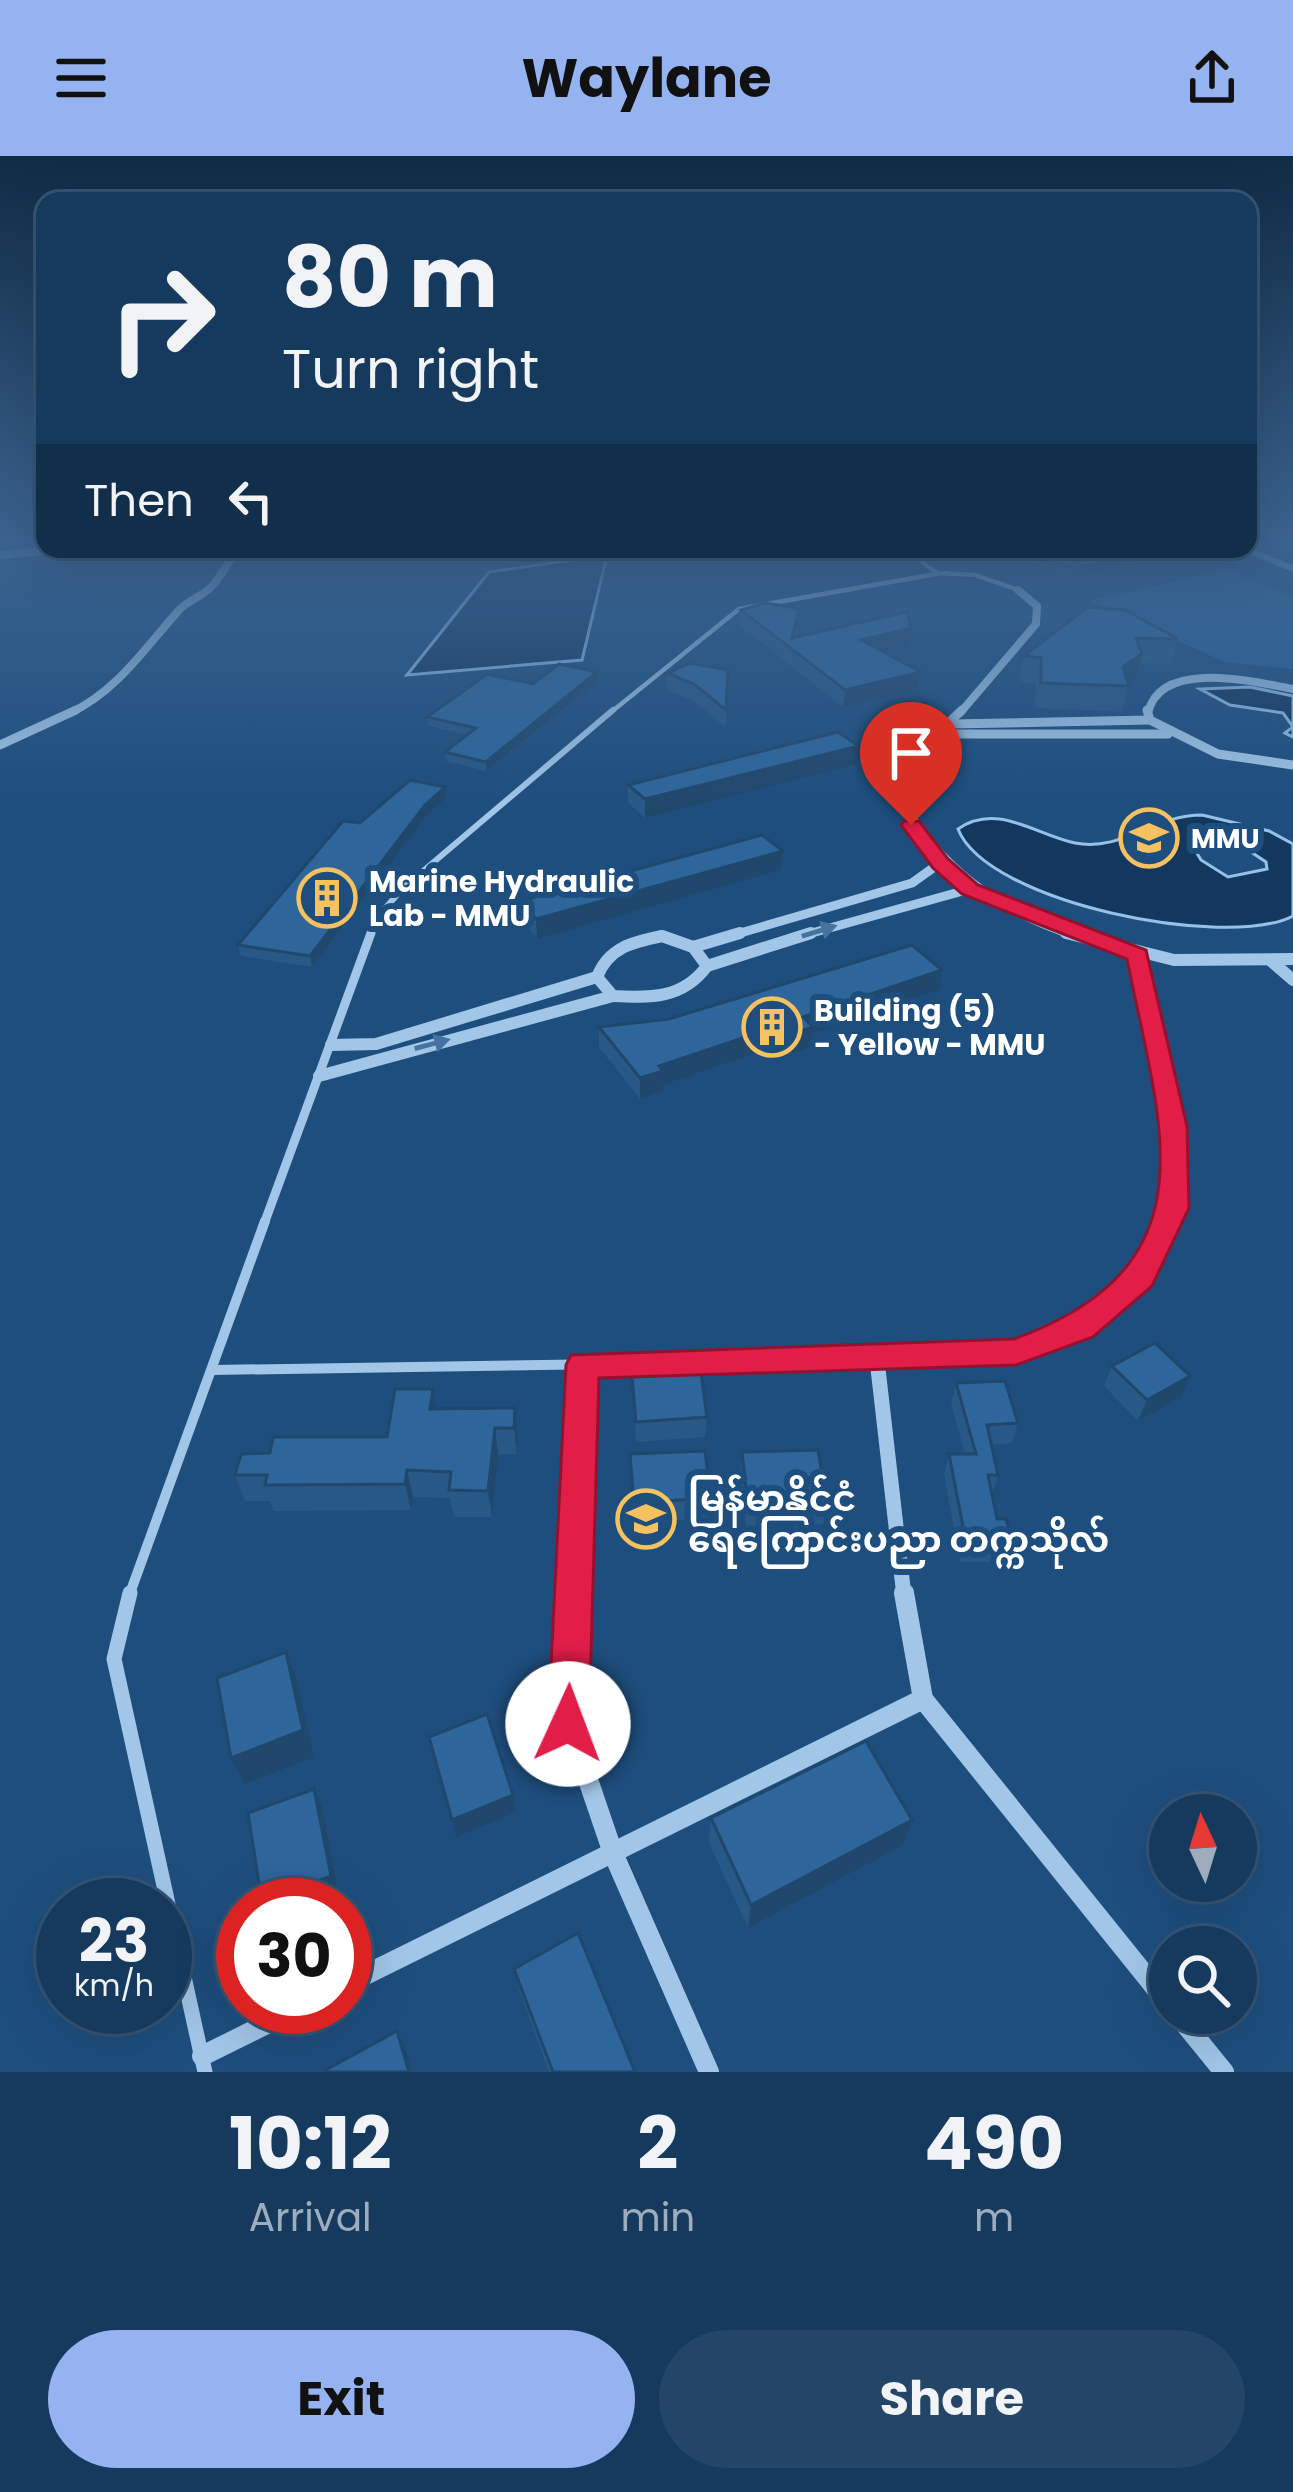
<!DOCTYPE html>
<meta charset="utf-8">
<style>
:root{--surface:#163a5e;--page:#234567;--text:#f1f3f6;--muted:#9eadbc;--line:#355473;--accent:#95b2f1}
body{margin:0;font-family:Poppins,"Noto Sans Myanmar",sans-serif;background:var(--page);color:var(--text);height:100vh;display:flex;flex-direction:column;font-size:45px;white-space:nowrap}
*{box-sizing:border-box;margin:0}
p{font-size:39px;color:var(--muted)}
.icon{flex:none;width:66px;height:66px;fill:none;stroke:currentColor;stroke-width:2;stroke-linecap:round;stroke-linejoin:round}
.map{position:relative;height:1916px;overflow:hidden}
.panel{display:flex;flex-direction:column;background:var(--surface);flex:1}
.panel>*{flex:none}
.top-card{position:absolute;left:36px;top:36px;width:1221px;height:366px;border-radius:24px;box-shadow:0 12px 48px #0002,0 0 0 3px var(--line);background:#163a5e;color:var(--text);overflow:hidden}
.needle{width:78px;rotate:356deg}
.tools{position:absolute;left:1149px;top:1638px;display:grid;gap:24px}
.tools a{display:grid;place-items:center;width:108px;height:108px;border-radius:50%;background:var(--surface);box-shadow:0 12px 48px #0002,0 0 0 3px var(--line);font-size:60px}
.speed{position:absolute;left:36px;top:1722px;display:flex;gap:24px;font-size:60px;font-weight:700;text-align:center}
.speed>*{display:grid;place-content:center;width:156px;height:156px;border-radius:50%;background:var(--surface);box-shadow:0 12px 48px #0002,0 0 0 3px var(--line);line-height:1}
.speed small{font-size:30px;font-weight:400}
.speed .limit{border:18px solid #d22;background:#fff;color:#111}
.pin{position:absolute;display:grid;place-items:center;width:102px;height:102px;color:#fff;margin:-123px -51px;border-radius:50% 50% 50% 0;rotate:-45deg;box-shadow:0 0 12px #0007}
.pin .icon{rotate:45deg}
.me{position:absolute;width:132px;margin:-66px;rotate:2deg;stroke-linejoin:round;filter:drop-shadow(0 0 9px #0008)}
.turn{display:flex;align-items:center;gap:42px;height:252px;padding:0 48px;font-size:54px}
.turn .icon{width:156px;height:156px;stroke-width:2.5}
.turn b{display:block;font-size:84px;line-height:102px}
.then{display:flex;align-items:center;height:114px;padding:0 48px;background:#0003;gap:24px;font-size:45px}
.eta{display:flex;justify-content:space-evenly;align-items:center;height:204px;text-align:center}
.eta b{font-size:72px;font-weight:700;line-height:84px}
.button{display:flex;gap:24px;margin-top:auto;padding:24px 48px}
.button a{flex:1;height:138px;border-radius:72px;background:var(--accent);color:#111;font-size:48px;font-weight:700;line-height:138px;text-align:center}
.button a+a{background:var(--page);color:var(--text)}
header{display:flex;justify-content:space-between;align-items:center;height:156px;padding:0 48px;background:var(--accent);color:#111;font-size:54px;font-weight:700}
.map>svg:first-child{display:block}
.green{fill:#286196}
.water{fill:#14385d;stroke:#95c1e9;stroke-width:3;fill-rule:evenodd}
.lines{fill:none;stroke-linecap:round;stroke-linejoin:round}
.service-far4{stroke:#a1c6e8;stroke-width:4.5}
.service-far3{stroke:#a1c6e8;stroke-width:6}
.service-far2{stroke:#a1c6e8;stroke-width:9}
.service-far1{stroke:#a1c6e8;stroke-width:10}
.service{stroke:#a1c6e8;stroke-width:15}
.minor-far4{stroke:#a1c6e8;stroke-width:8}
.minor-far3{stroke:#a1c6e8;stroke-width:9}
.minor-far2{stroke:#a1c6e8;stroke-width:12}
.minor-far1{stroke:#a1c6e8;stroke-width:15}
.minor{stroke:#a1c6e8;stroke-width:20}
.tertiary{fill:#a1c6e8;fill-rule:evenodd}
.wall{fill:#285885}
.shaded-wall{fill:#20476c}
.building{fill:#2e669b;stroke:#20476c;stroke-width:3}
.oneway{fill:#45729e}
.route{fill:#e11d48;stroke:#92132f;stroke-width:3}
.labels{text-anchor:middle;dominant-baseline:central;stroke-width:12;stroke-linejoin:round;paint-order:stroke}
.far-poi-label{font-size:27px;font-weight:bold;fill:#fff;stroke:#1e4e7e;text-anchor:start}
.poi-label{font-size:30px;font-weight:bold;fill:#fff;stroke:#1e4e7e;text-anchor:start}
.near-poi-label{font-size:36px;font-weight:bold;fill:#fff;stroke:#1e4e7e;text-anchor:start}
</style>
<header><svg class="icon" aria-label="menu" viewBox="0 0 24 24"><path d="M4 6h16M4 12h16M4 18h16"/></svg>Waylane<svg class="icon" aria-label="share" viewBox="0 0 24 24"><path d="M12 15V3M7 8l5-5 5 5M5 13v7h14v-7"/></svg></header>
<div class="map">
<svg width="1293" height="1916" viewBox="0 0 1293 1916">
<rect width="100%" height="100%" fill="#1e4e7e"/>
<path class="green" d="M1224,413L1293,441V513L1225,506L1090,445Z"/>
<g class="water">
<path d="M607,399L582,504L407,519L489,416Z"/>
<path d="M1250,531L1293,540V581L1285,577L1293,571L1283,557L1230,549L1200,533Z"/>
<path d="M1202,659L1269,675L1293,688V760C1226,794 987,747 958,673C997,646 1036,679 1075,687C1123,696 1152,659 1202,659ZM1205,685L1239,688L1266,706L1267,713L1228,721L1201,704L1195,694Z"/>
</g>
<g class="lines">
<g class="service-far4">
<path d="M930,393L923,407L936,416"/>
<path d="M610,557L739,453L941,417L975,419L1018,434"/>
</g>
<path class="service-far3" d="M370,780L376,763L402,733L613,554"/>
<g class="service-far2">
<path d="M1138,799C1151,865 1194,1009 1166,1068"/>
<path d="M264,1068L371,777"/>
</g>
<g class="service-far1">
<path d="M213,1214L877,1204L1015,1196L1082,1171L1141,1122L1168,1065"/>
<path d="M129,1440L265,1065"/>
</g>
<path class="service" d="M130,1437L114,1503L205,1916"/>
<g class="minor-far4">
<path d="M0,399L62,393"/>
<path d="M70,557C117,535 145,492 179,454C187,445 201,441 210,432C221,422 228,406 237,393"/>
<path d="M960,557L1036,468L1037,450L1018,434"/>
<path d="M1148,557C1160,502 1255,526 1293,533"/>
</g>
<g class="minor-far3">
<path d="M962,554L911,602L898,639C938,712 997,754 1076,780"/>
<path d="M1147,554L1150,564L1218,598L1293,609"/>
<path d="M950,568L1150,564"/>
<path d="M937,578H1168"/>
<path d="M0,589L76,554"/>
<path d="M730,780L912,727L940,707"/>
<path d="M801,780L970,733"/>
</g>
<g class="minor-far2">
<path d="M1066,777L1174,804L1293,803"/>
<path d="M662,780L693,791L707,810C683,843 650,842 613,840L597,821C609,791 633,786 662,780Z"/>
<path d="M693,791L740,777"/>
<path d="M1270,804L1293,824"/>
<path d="M707,810L811,777"/>
<path d="M331,889L376,888L597,821"/>
<path d="M319,920L613,840"/>
</g>
<g class="minor-far1">
<path d="M877,1204L904,1440"/>
<path d="M574,1440L583,1209"/>
</g>
<g class="minor">
<path d="M574,1437L569,1568L613,1697L709,1916"/>
<path d="M904,1437L923,1543L1170,1850"/>
<path d="M345,1829L923,1543"/>
<path d="M1176,1857L1224,1916"/>
<path d="M202,1900L301,1851"/>
</g>
<path class="tertiary" d="M1248,391L1293,409V416L1238,393Z"/>
</g>
<g class="wall">
<path d="M966,393H1152L1138,407L1071,421L1000,394L977,399Z"/>
<path d="M1088,451L1178,483L1171,508L1140,507L1136,523L1128,529L1122,556L1035,552L1036,528L1019,525L1024,500Z"/>
<path d="M741,454L798,472L796,481L909,489L882,495L921,516L918,533L843,551L740,470Z"/>
<path d="M728,514L726,572L694,545L667,534V517Z"/>
<path d="M598,525L486,615L446,605L445,596L468,579L428,570L427,561L533,528Z"/>
<path d="M857,608L645,662L628,647V629Z"/>
<path d="M446,642L427,659L312,811L241,800L238,789Z"/>
<path d="M783,695L781,714L537,783L522,765L521,745Z"/>
<path d="M939,834L812,877L811,891L792,898L782,888L663,929V935L640,943L599,891V871Z"/>
<path d="M1112,1210L1190,1220L1181,1241L1138,1265L1104,1230Z"/>
<path d="M632,1221L707,1261L705,1281L636,1286Z"/>
<path d="M956,1227L1018,1267L1012,1287L991,1289L998,1319L992,1338L997,1363L1012,1386L1004,1406H960L944,1318L949,1298H965L951,1248Z"/>
<path d="M515,1252L518,1279L517,1298H498L492,1361H454L450,1342L413,1341L411,1354L274,1355L270,1345H245L235,1319L270,1297L387,1281L436,1253Z"/>
<path d="M742,1296L827,1348L823,1368L746,1370L740,1316Z"/>
<path d="M630,1298L711,1342L709,1362L634,1367Z"/>
<path d="M711,1662L903,1689L748,1772L709,1687Z"/>
<path d="M514,1813L635,1916H549L519,1834Z"/>
</g>
<g class="shaded-wall">
<path d="M977,393H1000L977,399Z"/>
<path d="M1146,393H1152L1138,407L1071,421L1072,412Z"/>
<path d="M911,472L909,489L860,501L861,484Z"/>
<path d="M1142,498L1136,523L1127,530L1123,511Z"/>
<path d="M597,516L598,525L486,615V606Z"/>
<path d="M921,516L918,533L843,551L845,534Z"/>
<path d="M859,590L857,608L645,662V643Z"/>
<path d="M445,631L446,642L427,659L312,811L310,800L425,649Z"/>
<path d="M783,695L781,714L537,783L536,763Z"/>
<path d="M942,814L939,834L812,877L811,891L792,898L794,877L803,861Z"/>
<path d="M784,868L782,888L663,929V935L640,943V922L659,910Z"/>
<path d="M1190,1220L1181,1241L1138,1265L1147,1244Z"/>
<path d="M433,1233L438,1260L430,1253Z"/>
<path d="M515,1252L518,1279L517,1298L514,1272Z"/>
<path d="M495,1272L498,1298L492,1361L488,1335Z"/>
<path d="M407,1314L413,1341L411,1354L405,1328Z"/>
<path d="M286,1496L297,1525L314,1601L245,1628L231,1602Z"/>
<path d="M314,1633L322,1650L338,1736L305,1749H264L262,1746Z"/>
<path d="M513,1639L516,1656L456,1681L452,1664Z"/>
<path d="M912,1664L903,1689L748,1772L751,1749Z"/>
<path d="M397,1875L406,1895L412,1916H409Z"/>
</g>
<g class="building">
<path d="M1020,393H1146L1140,399L1072,412Z"/>
<path d="M764,447L793,451L799,455L792,482L907,456L911,472L861,484L921,516L845,534L741,454Z"/>
<path d="M1088,451L1125,454L1178,483L1136,482L1142,498L1123,511L1129,530L1041,527V502L1024,500Z"/>
<path d="M690,507L728,514L726,554L694,528L667,517Z"/>
<path d="M559,508L597,516L486,606L445,596L476,572L427,561L487,518L533,528Z"/>
<path d="M838,576L859,590L645,643L628,629Z"/>
<path d="M410,624L445,631L425,649L310,800L238,789L343,665L360,667Z"/>
<path d="M762,679L783,695L536,763L521,745Z"/>
<path d="M912,789L942,814L803,861L813,871L794,877L784,868L659,910L663,915L640,922L599,871L669,863Z"/>
<path d="M1155,1187L1190,1220L1147,1244L1112,1210Z"/>
<path d="M701,1217L707,1261L636,1266L632,1221Z"/>
<path d="M1005,1225L1018,1267L987,1269L998,1319H988L997,1363H1006L1012,1386H966L949,1298H976L956,1227Z"/>
<path d="M395,1233H433L430,1253L515,1252L514,1272H495L488,1335L449,1334L451,1316L407,1314L405,1328L265,1329L267,1319H235L241,1298L270,1297L273,1281H387Z"/>
<path d="M818,1294L827,1348L748,1350L742,1296Z"/>
<path d="M705,1295L711,1342L634,1347L630,1298Z"/>
<path d="M286,1496L303,1574L231,1602L217,1522Z"/>
<path d="M487,1558L513,1639L452,1664L429,1581Z"/>
<path d="M866,1585L912,1664L751,1749L711,1662Z"/>
<path d="M314,1633L331,1720L262,1746L248,1657Z"/>
<path d="M578,1777L635,1916H553L514,1813Z"/>
<path d="M397,1875L409,1916H322Z"/>
</g>
<defs><path id="oneway-solid" d="M-6-.8H1V-3.2L6.5 0L1 3.2V.8H-6Z" transform="scale(3)"/></defs>
<g class="oneway">
<use href="#oneway-solid" transform="translate(819 775) rotate(-17)"/>
<use href="#oneway-solid" transform="translate(432 888) rotate(-15)"/>
</g>
<linearGradient id="sky" x2="0" y2="1"><stop stop-color="#102b45"/><stop offset="0.59" stop-color="#3b638f"/><stop offset="1" stop-color="#3b638f" stop-opacity="0"/></linearGradient>
<rect width="1293" height="650" fill="url(#sky)"/>
<path class="route" d="M904,665H919L948,703L978,729L1146,794L1187,970L1189,1052L1152,1130L1093,1181L1016,1209L599,1222L589,1568L583,1583L568,1589L554,1583L548,1568L566,1209L571,1199L1014,1183C1217,1109 1160,971 1127,803L962,738L933,712L901,669Z"/>
<defs>
<symbol id="school-ring" viewBox="-11 -11 22 22"><circle r="9.5" fill="#1e4e7e" stroke="#f6c261" stroke-width="1.5"/><path d="M0-5L7-2L0 1L-7-2ZM-4 1L0 2.5L4 1V4Q0 6-4 4Z" fill="#f6c261"/></symbol>
<symbol id="building-ring" viewBox="-11 -11 22 22"><circle r="9.5" fill="#1e4e7e" stroke="#f6c261" stroke-width="1.5"/><path d="M-4-6H4V6H1V3H-1V6H-4ZM-2.5-4.3h1.7v1.8h-1.7ZM.8-4.3h1.7v1.8H.8ZM-2.5-1h1.7V.8h-1.7ZM.8-1h1.7V.8H.8Z" fill="#f6c261"/></symbol>
<symbol id="university-ring" viewBox="-11 -11 22 22"><circle r="9.5" fill="#1e4e7e" stroke="#f6c261" stroke-width="1.5"/><path d="M0-5L7-2L0 1L-7-2ZM-4 1L0 2.5L4 1V4Q0 6-4 4Z" fill="#f6c261"/></symbol>
</defs>
<g fill-rule="evenodd">
<use href="#school-ring" x="1116" y="649" width="66" height="66"/>
<use href="#building-ring" x="294" y="709" width="66" height="66"/>
<use href="#building-ring" x="739" y="838" width="66" height="66"/>
<use href="#university-ring" x="613" y="1330" width="66" height="66"/>
</g>
<g class="labels">
<g class="far-poi-label">
<text x="1191" y="682">MMU</text>
</g>
<g class="poi-label">
<text x="369" y="725">Marine Hydraulic<tspan x="369" dy="34">Lab - MMU</tspan></text>
<text x="814" y="854">Building (5)<tspan x="814" dy="34">- Yellow - MMU</tspan></text>
</g>
<g class="near-poi-label">
<text x="688" y="1342">မြန်မာနိုင်ငံ<tspan x="688" dy="41">ရေကြောင်းပညာ တက္ကသိုလ်</tspan></text>
</g>
</g>
</svg>
<div class="tools">
<a><svg class="needle" viewBox="-14 -14 28 28"><path d="M0-13l5 13h-10z" fill="#e53935"/><path d="M0 13l5-13h-10z" fill="#9eadbc"/></svg></a>
<a><svg class="icon" aria-label="search" viewBox="0 0 24 24"><circle cx="10" cy="10" r="6"/><path d="M15 15l6 6"/></svg></a>
</div>
<div class="speed"><div>23<small>km/h</small></div><div class="limit">30</div></div>
<div class="pin" style="left:911px;top:669px;background:#d93025"><svg class="icon" aria-label="arrive" viewBox="0 0 24 24"><path d="M6 21V4h12l-3 4 3 4H6"/></svg></div>
<svg class="me" style="left:568px;top:1568px" viewBox="-20 -20 40 40"><circle r="19" fill="#fff"/><path d="M0-13L10 11 0 6-10 11z" fill="#e11d48"/></svg>
<div class="top-card">
<div class="turn"><svg class="icon" aria-label="right" viewBox="0 0 24 24"><path d="M7 20v-9h11M14 6l5 5-5 5"/></svg><div><b>80 m</b>Turn right</div></div>
<div class="then">Then<svg class="icon" aria-label="left" viewBox="0 0 24 24"><path d="M17 20v-9H6M10 6l-5 5 5 5"/></svg></div>
</div>
</div>
<section class="panel">
<div class="eta">
<div><b>10:12</b><p>Arrival</p></div>
<div><b>2</b><p>min</p></div>
<div><b>490</b><p>m</p></div>
</div>
<div class="button"><a>Exit</a><a>Share</a></div>
</section>
